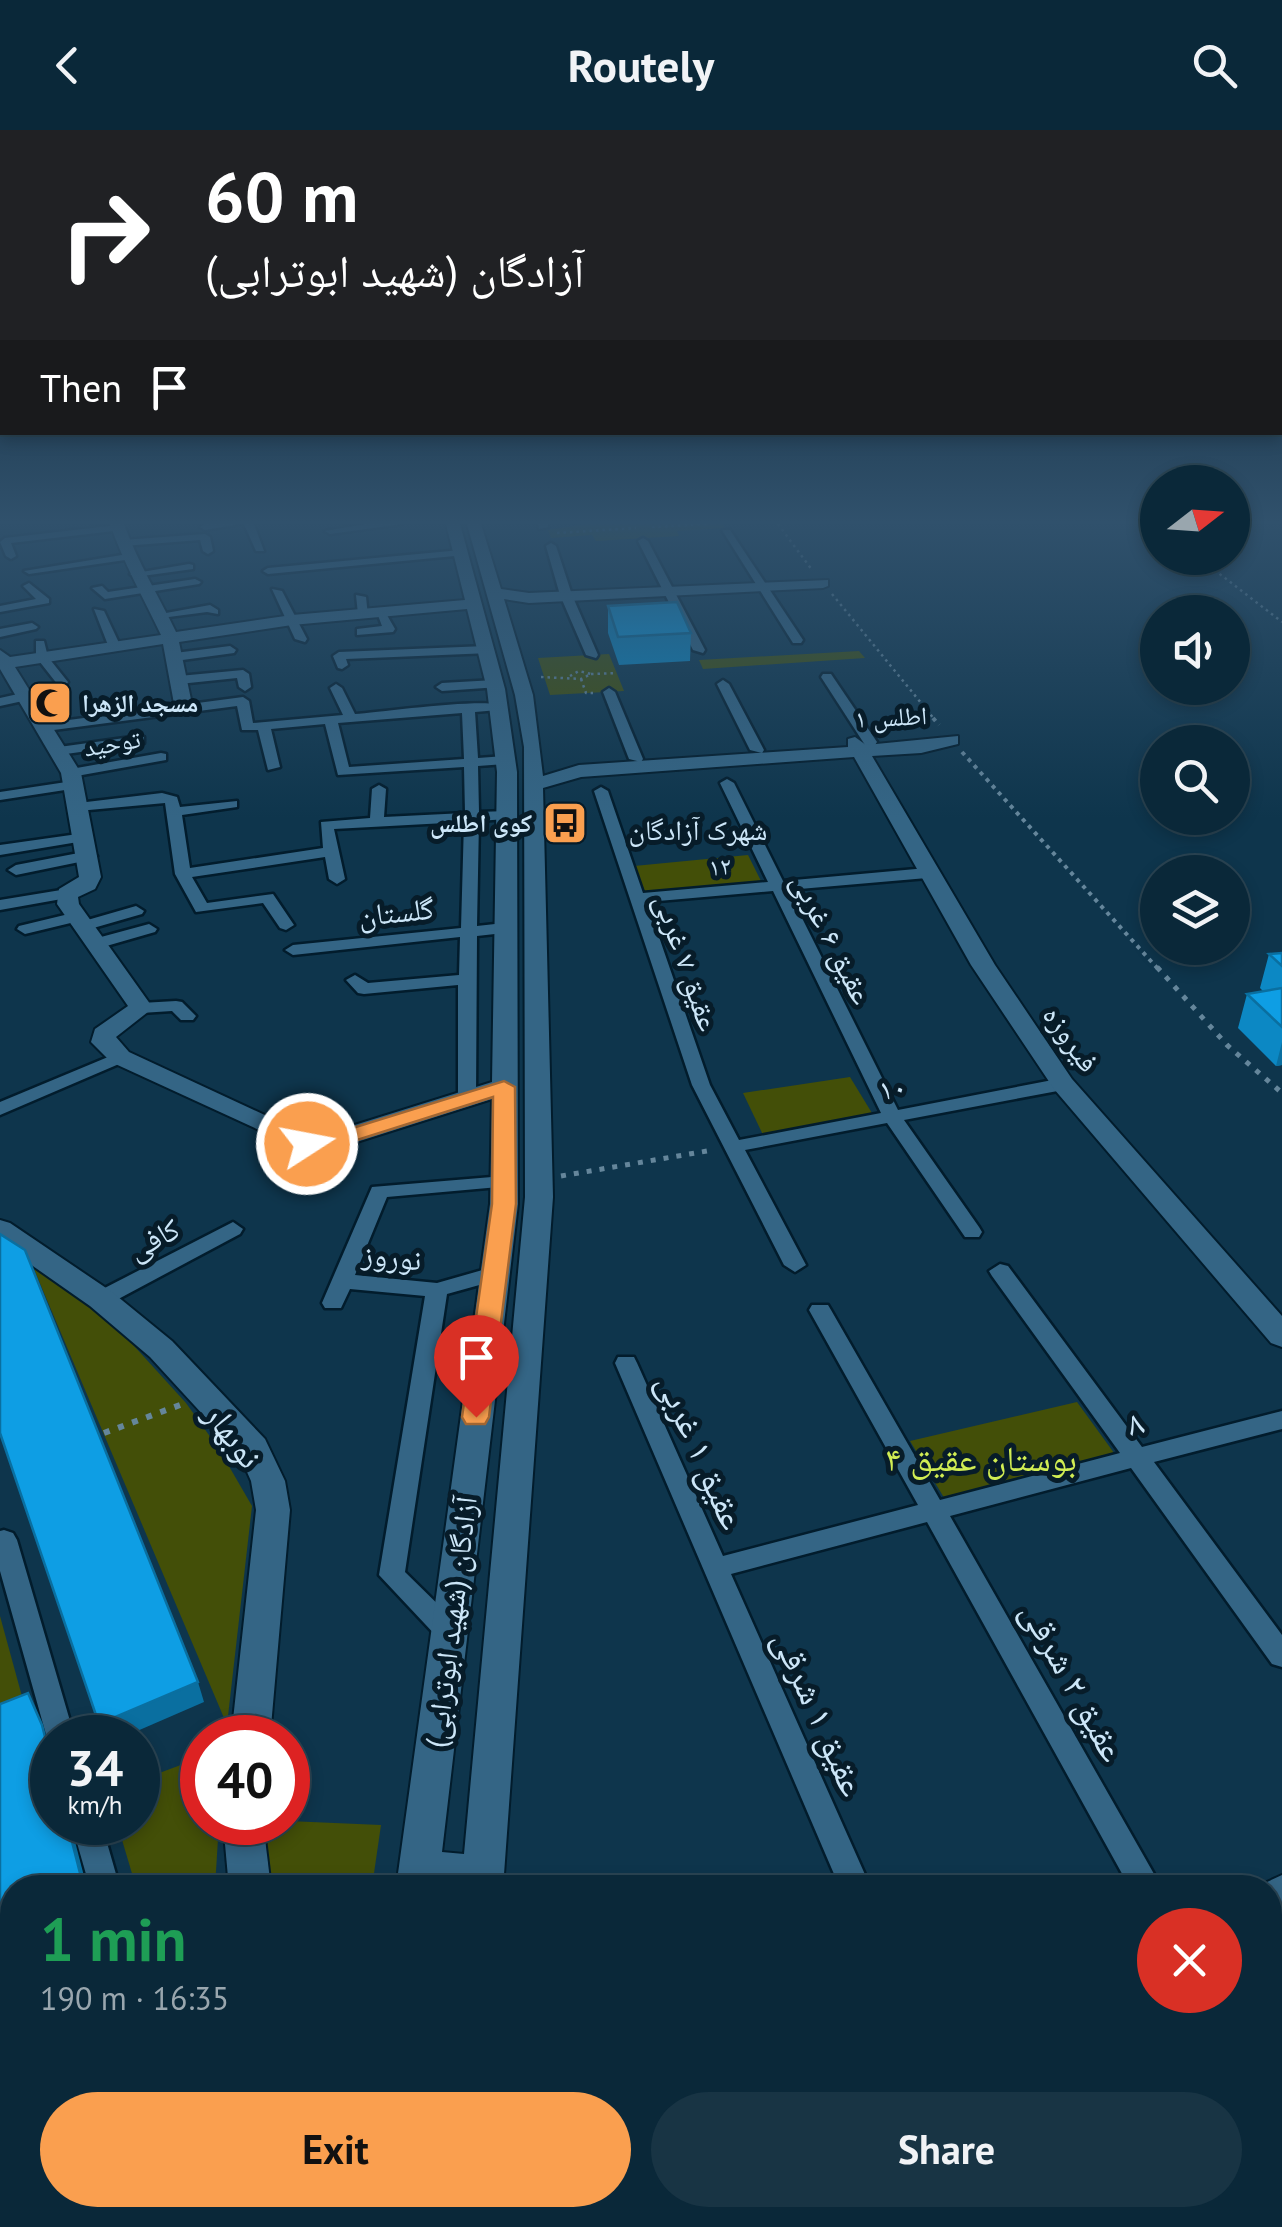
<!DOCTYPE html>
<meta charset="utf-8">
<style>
:root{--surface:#0a2839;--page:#183444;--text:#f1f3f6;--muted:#99a6ae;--line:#2a4453;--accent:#fa9f4f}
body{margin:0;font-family:"PT Sans","Noto Naskh Arabic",sans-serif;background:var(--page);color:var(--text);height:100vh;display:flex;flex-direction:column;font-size:38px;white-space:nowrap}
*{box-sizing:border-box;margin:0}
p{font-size:32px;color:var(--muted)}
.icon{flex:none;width:55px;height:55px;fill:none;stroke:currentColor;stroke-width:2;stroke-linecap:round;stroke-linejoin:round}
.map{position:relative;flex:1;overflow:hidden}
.drawer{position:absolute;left:0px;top:1745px;width:1282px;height:352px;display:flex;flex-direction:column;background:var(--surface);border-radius:40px 40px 0 0;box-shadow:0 5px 15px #0003,0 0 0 2px var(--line)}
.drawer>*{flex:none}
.guide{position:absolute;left:0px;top:0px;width:1282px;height:305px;box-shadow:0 5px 15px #0003,0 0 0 2px var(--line);background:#202124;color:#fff;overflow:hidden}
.needle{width:65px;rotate:73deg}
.controls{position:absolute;left:1140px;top:335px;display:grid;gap:20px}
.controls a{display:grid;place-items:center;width:110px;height:110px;border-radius:50%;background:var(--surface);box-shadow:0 5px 15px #0003,0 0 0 2px var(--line);font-size:50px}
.speed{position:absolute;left:30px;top:1585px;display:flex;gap:20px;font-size:50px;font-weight:700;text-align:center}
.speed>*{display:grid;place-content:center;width:130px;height:130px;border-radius:50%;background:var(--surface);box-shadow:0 5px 15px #0003,0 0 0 2px var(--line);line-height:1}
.speed small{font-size:25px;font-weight:400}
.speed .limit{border:15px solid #d22;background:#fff;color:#111}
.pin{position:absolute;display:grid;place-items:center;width:85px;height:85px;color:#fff;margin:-102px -42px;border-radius:50% 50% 50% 0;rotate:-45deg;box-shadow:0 0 10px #0007}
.pin .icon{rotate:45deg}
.me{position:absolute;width:110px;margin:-55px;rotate:79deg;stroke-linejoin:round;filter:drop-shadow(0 0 8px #0008)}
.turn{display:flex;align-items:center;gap:35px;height:210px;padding:0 40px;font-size:45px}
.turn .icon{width:130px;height:130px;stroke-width:2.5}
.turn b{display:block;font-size:70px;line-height:85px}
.then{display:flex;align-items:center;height:95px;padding:0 40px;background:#0003;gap:20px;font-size:38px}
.round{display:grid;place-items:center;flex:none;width:105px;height:105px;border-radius:52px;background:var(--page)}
.head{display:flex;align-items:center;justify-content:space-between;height:170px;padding:0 40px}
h1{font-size:60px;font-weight:800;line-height:75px;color:#1e9e55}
.cta{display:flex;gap:20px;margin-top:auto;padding:20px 40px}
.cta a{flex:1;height:115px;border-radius:60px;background:var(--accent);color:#111;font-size:40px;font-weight:800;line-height:115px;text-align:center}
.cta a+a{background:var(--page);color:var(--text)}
header{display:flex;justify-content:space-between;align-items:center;height:130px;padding:0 40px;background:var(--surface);font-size:45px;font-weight:800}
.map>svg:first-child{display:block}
.green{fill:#434f08}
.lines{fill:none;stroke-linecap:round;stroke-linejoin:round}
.street-casing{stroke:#021c2c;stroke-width:5}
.secondary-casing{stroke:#021c2c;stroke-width:4}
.path-far3{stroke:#65869b;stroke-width:2.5;stroke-dasharray:2.5 4;stroke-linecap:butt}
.path-far2{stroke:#65869b;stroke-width:4;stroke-dasharray:4 5;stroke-linecap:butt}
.path-far1{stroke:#65869b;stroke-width:5;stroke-dasharray:5 8;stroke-linecap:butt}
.path{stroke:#65869b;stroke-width:6;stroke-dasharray:6 9;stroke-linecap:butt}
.street{fill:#346585;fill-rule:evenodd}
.secondary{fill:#346585;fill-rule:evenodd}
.wall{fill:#0c88c4}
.shaded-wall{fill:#0a6fa0}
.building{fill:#0e9ee4;stroke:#0a6fa0;stroke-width:2.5}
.route{fill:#fa9f4f;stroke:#a26733;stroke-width:2.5}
.labels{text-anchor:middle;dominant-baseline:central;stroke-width:10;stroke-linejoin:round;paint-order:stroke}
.far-poi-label{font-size:25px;font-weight:bold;fill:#cce6f8;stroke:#071c29;text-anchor:start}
.far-street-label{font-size:25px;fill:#cce6f8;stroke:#071c29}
.far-neighbourhood-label{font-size:28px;fill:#cce6f8;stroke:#071c29}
.street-label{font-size:30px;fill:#cce6f8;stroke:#071c29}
.near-street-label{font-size:35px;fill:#cce6f8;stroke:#071c29}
.near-park-label{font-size:35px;fill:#d1ed53;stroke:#071c29}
</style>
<header><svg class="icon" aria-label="back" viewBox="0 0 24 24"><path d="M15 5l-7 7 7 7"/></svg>Routely<svg class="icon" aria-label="search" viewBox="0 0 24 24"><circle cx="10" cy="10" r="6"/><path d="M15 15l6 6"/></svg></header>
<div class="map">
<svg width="1282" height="2097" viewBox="0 0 1282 2097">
<rect width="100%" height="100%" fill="#0e354c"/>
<g class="green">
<path d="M586,394H722L725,398L677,401L679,406L596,411L592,405L551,408L548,400Z"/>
<path d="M859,521L865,528L703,539L699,530Z"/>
<path d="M609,524L624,561L550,565L538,528Z"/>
<path d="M748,725L762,753L646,764L634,736Z"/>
<path d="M850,947L875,988L764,1007L743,963Z"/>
<path d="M33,1137L115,1195L186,1273L219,1319L252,1376L227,1595Z"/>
<path d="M1077,1272L1117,1327L946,1371L910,1311Z"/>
<path d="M0,1486L26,1581L0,1591Z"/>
<path d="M202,1627V1692L219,1693L215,1757H136L117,1693L138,1692V1651Z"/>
<path d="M288,1691L381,1695L372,1757H267L262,1693Z"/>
</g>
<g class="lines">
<defs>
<g id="street">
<path d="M204,394H240L205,400L200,397Z"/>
<path d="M244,394H254L264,421H256Z"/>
<path d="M365,394H402L330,404L325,401Z"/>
<path d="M538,394H548V397L539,399Z"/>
<path d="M118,395L122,400L11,413L16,426L11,429L6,426L0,412L5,408Z"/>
<path d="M722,400H730L803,510L801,513H793Z"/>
<path d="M205,404L210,407L213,421L208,424L203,421L200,410L123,416L118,413L123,410Z"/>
<path d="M643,408L648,411L705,520L703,523L693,520L638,411Z"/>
<path d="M551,413L556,416L572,465L598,525L596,528L586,525L560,465L546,416Z"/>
<path d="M461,420L466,423L465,425L268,444L263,441L268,438Z"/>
<path d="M128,424L133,427L132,429L29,444L24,441Z"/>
<path d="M189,434L193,435V439L135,447L130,444Z"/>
<path d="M195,449L201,452L199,454L105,469L92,458L102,456L108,462Z"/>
<path d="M29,453L49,469V473L0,482V476L36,469L23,456Z"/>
<path d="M272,459L282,461L307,509L305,512L295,509Z"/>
<path d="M356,465L366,467L368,486L358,484Z"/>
<path d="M210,475L218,480V484L207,482L161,488L155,485Z"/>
<path d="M94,479L104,481L120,515L118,518L108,515Z"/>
<path d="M376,480H384L395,499L393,502L357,505V499L382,496Z"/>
<path d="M32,493L38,497L36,499L0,507V499Z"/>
<path d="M36,511H44L48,527L68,552L66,555H58L36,527Z"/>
<path d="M230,516L236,520L234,523L175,531L169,527L175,523Z"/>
<path d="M486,516L490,517V523L346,529L348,535L342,539L338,538L333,526L339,522Z"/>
<path d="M243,540L249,544L251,557L245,561L239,557L237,548L179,554L173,550L179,546Z"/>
<path d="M823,544H831L877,612L875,615H865L821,547Z"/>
<path d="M495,550L501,554L499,557L442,561L436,557L442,553Z"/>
<path d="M723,550L729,554L764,620L762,623L750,620L717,554Z"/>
<path d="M336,554L342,558L355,584C381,582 489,567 504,576L498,580L475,582L478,628L505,626L512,630L505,634L478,636L479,682L506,681L513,685L506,689L479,691L477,796L504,793L512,798L504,803L477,806L476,969L474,973L467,975L458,969V855L364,864L358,863L346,850L355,845L368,853L459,845L460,807L293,825L285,820L293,815L461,798L464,692L334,699L345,749L337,754L329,749L325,727L192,747L207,773L273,764L294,795L286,800L280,798L263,773L196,782L175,744L165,673L78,681L71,677L78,673L162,663L177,667L180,677L237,671V677L182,685L190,738L323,718L321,692L370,688L372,659L379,655L386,659L384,687L465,683L464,637L338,645L325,594L271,599L280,637L268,640L258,600H242L237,576L46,601L39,597L46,593L243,567L249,571L253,593L343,585L330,558ZM462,583L464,629L349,637L338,593Z"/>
<path d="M609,558L615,562L643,629L641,632L629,629L603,562Z"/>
<path d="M27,562L33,566L32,569L0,576V568Z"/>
<path d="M139,606L144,607V613L59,625L52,621L59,617Z"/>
<path d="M161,623L166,624V630L71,647L64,643L71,639Z"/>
<path d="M727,649L734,653L783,751L927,738L935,743L927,748L788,760L898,980L1063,948L1072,954L1063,960L904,990L979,1097L982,1102L979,1107H965L887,993L745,1020L806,1135L795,1142L784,1135L692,955L594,661L601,657L608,661L643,763L768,752L720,653ZM773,761L881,983L739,1010L710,955L647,772Z"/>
<path d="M73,651L78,652V658L0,670V662Z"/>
<path d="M85,703L92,707L90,710L0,725V715Z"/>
<path d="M89,721L97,726L94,729L16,745L8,740L16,735Z"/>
<path d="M67,759L75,764L73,767L0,780V770Z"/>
<path d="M136,776L144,781L142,784L83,801L75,796L77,793Z"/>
<path d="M77,782L85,787L83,790L25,804L17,799L19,796Z"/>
<path d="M149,794L157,799L155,802L96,819L88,814L90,810Z"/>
<path d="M176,871L182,872L196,886L193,890H181L172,881L141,883L132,878L141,873Z"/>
<path d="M120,922L129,927L126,931L0,985V972Z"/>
<path d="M504,1046L514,1052L511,1056L387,1067L355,1145L437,1153L493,1137L504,1144L501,1149L447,1164L405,1442L458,1494L462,1502L458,1510L449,1513L440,1510L379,1445L425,1166L350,1159L341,1178H325L322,1173L372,1057Z"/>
<path d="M233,1092L243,1099L240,1104L109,1174H93L90,1169L93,1164Z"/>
<path d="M1000,1134L1008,1136L1142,1317L1282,1281V1299L1154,1332L1282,1505V1537L1272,1534L1131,1338L950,1386L1162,1758H1130L927,1392L731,1444L871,1758H840L615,1233L618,1227H634L637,1233L723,1426L918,1375L809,1180L812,1175H828L831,1180L940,1370L1120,1323L992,1146L989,1141Z"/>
<path d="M4,1400L13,1403L17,1410L75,1608H52V1617L47,1608L0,1441V1401Z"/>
<path d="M71,1692H101L120,1758H90Z"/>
<path d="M1270,1946L1282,1951V2000L1270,1995Z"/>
<path d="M183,2085H219L222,2097H186Z"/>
<path d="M990,2085H1027L1032,2097H995Z"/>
</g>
<g id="secondary">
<path d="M110,394H124C138,433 158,465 176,502L292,485L465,470L446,394H460L505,559L517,642L518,1074L442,1722L464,1724L525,1067L524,617L515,565L467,394H481L501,459L529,463L828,450V456L823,458L529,473L504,469L533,565L543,646L579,635L848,617V609L855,607L866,615L958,606V614L921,623L872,626L995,835L1072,949L1282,1186V1217L1271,1213L1054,959L971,835L854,627L581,647L543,658L553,1067L503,1758H396L490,1074L492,969L341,1017L307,1022L111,932L91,912L95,899L128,876L57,774L59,759L79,747L61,643L0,539V520L10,527L161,505C143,467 124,434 110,394ZM467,479L487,559L497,642L492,952L329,1003L310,1006L129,922L116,907L153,878L79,774L78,767L95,759L101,747L81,643L15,537L163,514L175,579L184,584L193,579L179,512L292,495Z"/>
<path d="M0,1090L10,1093L112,1162L172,1211L265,1309L285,1351L290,1380L270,1608H231L256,1380L251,1351L239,1324L150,1227L90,1176L0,1113Z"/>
<path d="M223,1692H263L271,1758H229Z"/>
<path d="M1282,1745V1785L1270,1789V1758H1254Z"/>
<path d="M292,2085H344L348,2095L349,2085H397L396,2097H297Z"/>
<path d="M443,2085H500L495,2097H439Z"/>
</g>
</defs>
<use href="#street" class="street-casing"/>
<use href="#secondary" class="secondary-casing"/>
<g class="path-far3">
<path d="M778,394L812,440"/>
<path d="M652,397L709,394"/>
<path d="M557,403L636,398"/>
<path d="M1199,428L1282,492"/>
<path d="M832,464L935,590"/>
<path d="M591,544L617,543"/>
<path d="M541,547L581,549L591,544L579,541L570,546"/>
<path d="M581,549L586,563H593"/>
</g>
<g class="path-far2">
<path d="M933,588L939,595"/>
<path d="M962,622L1159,840"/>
</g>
<g class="path-far1">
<path d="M1157,837L1227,915L1282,963"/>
<path d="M561,1046L713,1020"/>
</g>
<path class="path" d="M104,1303L180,1275"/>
<use href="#street" class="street"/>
<use href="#secondary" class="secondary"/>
</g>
<g class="wall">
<path d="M608,476L691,503L690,531L619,535L608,503Z"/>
<path d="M1282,823V935L1276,936L1238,898L1247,864L1263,861L1260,858L1269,824Z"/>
</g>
<g class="shaded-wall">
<path d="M1282,912V935L1276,936Z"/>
<path d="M198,1552L204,1572L121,1608H104L99,1594Z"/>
<path d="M67,1692H70L87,1758H77Z"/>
<path d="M2,1777L12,1802L0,1808V1778Z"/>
</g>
<g class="building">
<path d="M677,472L691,503L618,507L608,476Z"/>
<path d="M1282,823V836L1269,824Z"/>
<path d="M1282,858V897L1247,864Z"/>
<path d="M0,1104L25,1120L198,1552L99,1594L0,1303Z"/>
<path d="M28,1563L42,1595L52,1635V1692H67L83,1755L77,1758H12V2067L0,2014V1813L5,1810L2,1777L0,1778V1574Z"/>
<path d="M17,2085H163L167,2097H19Z"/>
</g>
<linearGradient id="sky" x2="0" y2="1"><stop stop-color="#081d2a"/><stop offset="0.57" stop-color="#30516c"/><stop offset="1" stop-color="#30516c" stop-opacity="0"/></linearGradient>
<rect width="1282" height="688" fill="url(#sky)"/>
<path class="route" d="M504,951L515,957L516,1074L489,1287L485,1294H466L462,1287L492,1074L493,967L332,1018L307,1020L296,1014L299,1009L330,1005Z"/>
<defs>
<symbol id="mosque-square" viewBox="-11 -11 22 22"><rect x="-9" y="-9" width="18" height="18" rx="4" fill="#fa9f4f" stroke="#071c29"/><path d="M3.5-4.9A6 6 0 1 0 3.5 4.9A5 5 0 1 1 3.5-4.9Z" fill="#111"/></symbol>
<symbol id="bus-square" viewBox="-11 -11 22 22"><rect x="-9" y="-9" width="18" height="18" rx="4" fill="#fa9f4f" stroke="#071c29"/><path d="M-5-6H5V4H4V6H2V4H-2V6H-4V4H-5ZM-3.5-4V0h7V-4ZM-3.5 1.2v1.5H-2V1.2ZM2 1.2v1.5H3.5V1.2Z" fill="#111"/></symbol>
</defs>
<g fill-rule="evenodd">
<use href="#mosque-square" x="25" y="548" width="50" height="50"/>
<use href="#bus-square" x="540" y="668" width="50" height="50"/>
</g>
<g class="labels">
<g class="far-poi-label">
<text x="82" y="573">مسجد الزهرا</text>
<text x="532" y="693" text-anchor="end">کوی اطلس</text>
</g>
<g class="far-street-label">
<text transform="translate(891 587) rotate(-3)">اطلس ۱</text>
<text transform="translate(112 613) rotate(-10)">توحید</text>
<text transform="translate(720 736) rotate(-5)">۱۲</text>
</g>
<g class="far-neighbourhood-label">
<text x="698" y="699">شهرک آزادگان</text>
</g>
<g class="street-label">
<text transform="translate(396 781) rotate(-6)">گلستان</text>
<text transform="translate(833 808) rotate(63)">عقیق ۶ غربی</text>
<text transform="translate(688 832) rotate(71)">عقیق ۷ غربی</text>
<text transform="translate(1072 908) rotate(55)">فیروزه</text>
<text transform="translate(892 957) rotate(-11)">۱۰</text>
<text transform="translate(153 1108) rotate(-28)">کافی</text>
<text transform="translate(392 1126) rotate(6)">نوروز</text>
<text transform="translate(450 1492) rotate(-83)">آزادگان (شهید ابوترابی)</text>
</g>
<g class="near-street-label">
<text transform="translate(1135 1292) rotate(-15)">۸</text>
<text transform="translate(234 1305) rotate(53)">نوبهار</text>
<text transform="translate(702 1321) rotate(66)">عقیق ۱ غربی</text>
<text transform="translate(1074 1551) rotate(61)">عقیق ۲ شرقی</text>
<text transform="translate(820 1583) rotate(66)">عقیق ۱ شرقی</text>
</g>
<g class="near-park-label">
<text x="981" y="1328">بوستان عقیق ۴</text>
</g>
</g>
</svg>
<div class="controls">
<a><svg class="needle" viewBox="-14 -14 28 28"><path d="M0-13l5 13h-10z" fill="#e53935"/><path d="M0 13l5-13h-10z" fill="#99a6ae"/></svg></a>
<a><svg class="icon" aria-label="sound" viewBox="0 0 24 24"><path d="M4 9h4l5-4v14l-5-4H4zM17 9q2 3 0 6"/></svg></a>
<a><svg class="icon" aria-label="search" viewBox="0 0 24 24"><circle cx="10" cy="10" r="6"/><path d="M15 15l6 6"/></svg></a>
<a><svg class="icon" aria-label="layers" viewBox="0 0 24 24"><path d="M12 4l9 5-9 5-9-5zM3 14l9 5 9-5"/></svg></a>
</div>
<div class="speed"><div>34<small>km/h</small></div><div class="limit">40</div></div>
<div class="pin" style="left:476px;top:1287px;background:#d93025"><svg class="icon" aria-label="arrive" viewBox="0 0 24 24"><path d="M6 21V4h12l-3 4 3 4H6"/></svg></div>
<svg class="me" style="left:307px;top:1014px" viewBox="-20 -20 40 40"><circle r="17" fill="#fa9f4f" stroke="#fff" stroke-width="3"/><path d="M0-11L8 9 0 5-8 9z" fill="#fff"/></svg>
<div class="guide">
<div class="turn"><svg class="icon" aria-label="right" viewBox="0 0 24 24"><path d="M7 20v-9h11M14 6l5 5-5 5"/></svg><div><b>60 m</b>آزادگان (شهید ابوترابی)</div></div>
<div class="then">Then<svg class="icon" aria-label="arrive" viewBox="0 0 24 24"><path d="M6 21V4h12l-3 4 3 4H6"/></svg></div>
</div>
<section class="drawer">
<div class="head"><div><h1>1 min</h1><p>190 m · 16:35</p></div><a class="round" style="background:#d93025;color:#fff"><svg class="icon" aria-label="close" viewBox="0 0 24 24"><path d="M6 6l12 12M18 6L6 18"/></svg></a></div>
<div class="cta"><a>Exit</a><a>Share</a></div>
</section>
</div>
